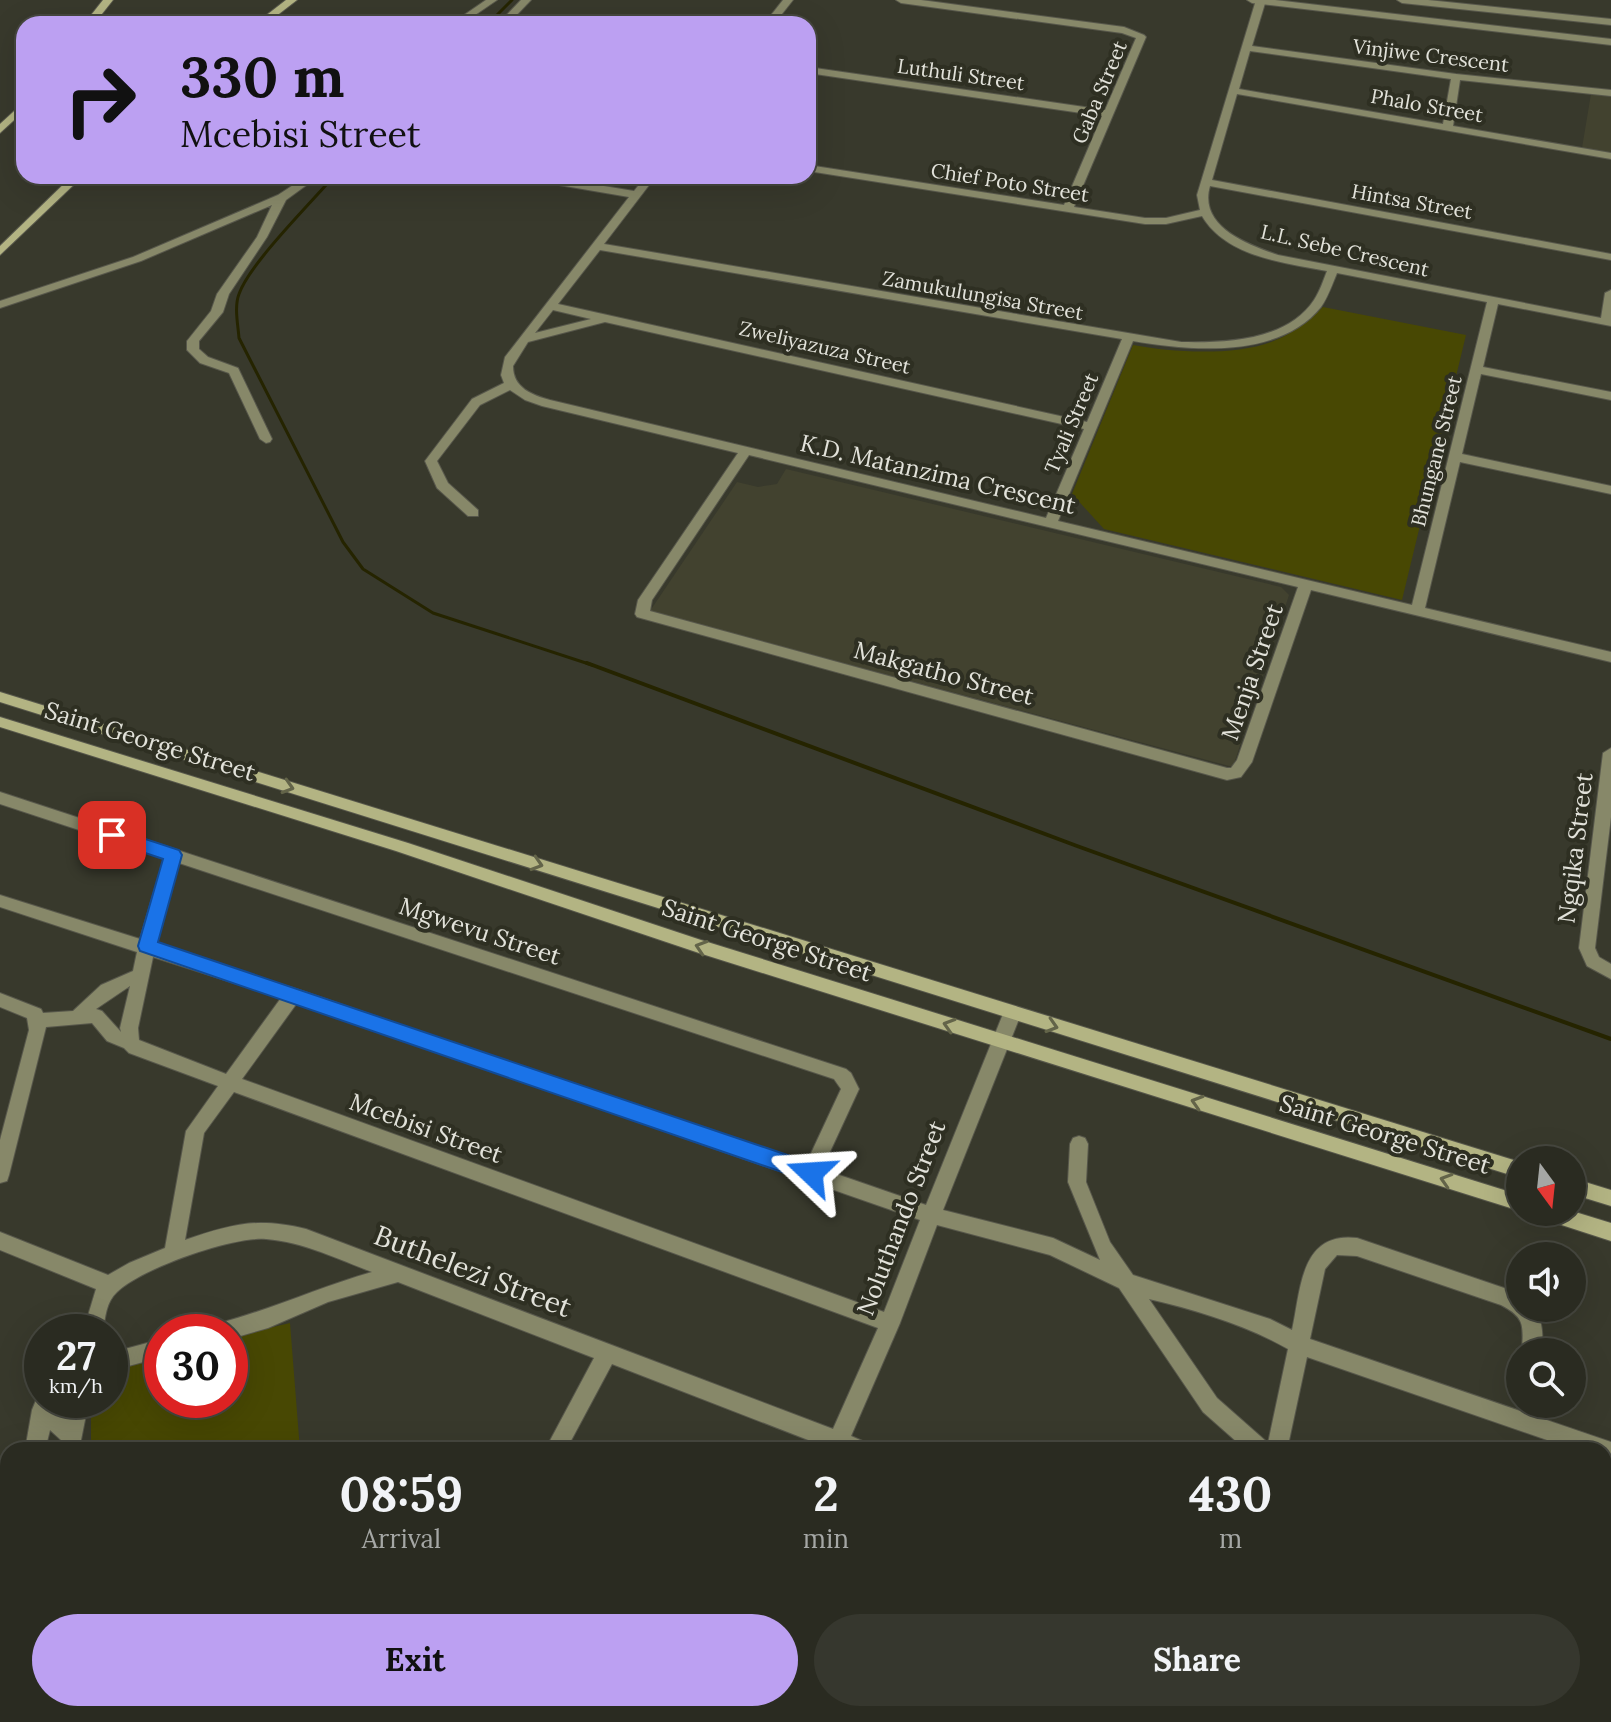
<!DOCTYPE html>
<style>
:root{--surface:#2a2b21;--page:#36372e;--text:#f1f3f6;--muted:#a5a7a5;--line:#46473f;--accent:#bca0f2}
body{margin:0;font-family:Lora,serif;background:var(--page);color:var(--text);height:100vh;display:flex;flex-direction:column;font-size:30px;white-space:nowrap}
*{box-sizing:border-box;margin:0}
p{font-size:26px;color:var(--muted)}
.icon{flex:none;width:44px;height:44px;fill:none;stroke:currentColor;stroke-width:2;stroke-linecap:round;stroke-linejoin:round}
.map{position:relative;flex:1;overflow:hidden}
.side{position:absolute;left:0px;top:1442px;width:1612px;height:280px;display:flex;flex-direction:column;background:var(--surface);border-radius:24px 24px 0 0;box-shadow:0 8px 32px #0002,0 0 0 2px var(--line)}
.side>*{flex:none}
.hud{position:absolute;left:16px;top:16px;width:800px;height:168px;border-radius:24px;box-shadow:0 8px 32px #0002,0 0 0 2px var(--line);background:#bca0f2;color:#111;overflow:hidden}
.needle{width:52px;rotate:165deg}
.tools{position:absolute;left:1506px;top:1146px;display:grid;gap:16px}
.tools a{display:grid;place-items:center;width:80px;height:80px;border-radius:50%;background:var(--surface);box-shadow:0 8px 32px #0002,0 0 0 2px var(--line);font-size:40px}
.speed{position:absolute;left:24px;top:1314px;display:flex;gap:16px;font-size:40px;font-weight:700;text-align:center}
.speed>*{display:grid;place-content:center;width:104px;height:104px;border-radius:50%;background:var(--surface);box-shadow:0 8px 32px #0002,0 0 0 2px var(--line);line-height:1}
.speed small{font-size:20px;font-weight:400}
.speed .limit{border:12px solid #d22;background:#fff;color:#111}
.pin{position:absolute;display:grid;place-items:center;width:68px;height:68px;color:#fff;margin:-34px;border-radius:16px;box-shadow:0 4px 12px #0006}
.me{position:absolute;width:88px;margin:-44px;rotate:290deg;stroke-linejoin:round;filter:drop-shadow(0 0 6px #0008)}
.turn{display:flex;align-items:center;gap:28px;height:168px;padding:0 32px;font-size:36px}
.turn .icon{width:104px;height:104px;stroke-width:2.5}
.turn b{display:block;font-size:56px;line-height:68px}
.eta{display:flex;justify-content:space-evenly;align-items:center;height:136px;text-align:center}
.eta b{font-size:48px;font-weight:700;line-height:56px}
.cta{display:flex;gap:16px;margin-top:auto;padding:16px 32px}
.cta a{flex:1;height:92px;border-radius:48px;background:var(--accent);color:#111;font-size:32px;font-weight:700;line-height:92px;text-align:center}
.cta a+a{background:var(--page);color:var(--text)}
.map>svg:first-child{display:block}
.built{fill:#42422f}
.green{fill:#484803}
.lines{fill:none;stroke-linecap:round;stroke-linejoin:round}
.stream-far1{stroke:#252400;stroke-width:3}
.stream{stroke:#252400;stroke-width:4}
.minor-casing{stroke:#57574b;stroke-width:2}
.tertiary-casing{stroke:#57574b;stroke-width:2}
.secondary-casing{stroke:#57574b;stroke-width:2}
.minor{fill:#878869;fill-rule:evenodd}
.tertiary{fill:#878869;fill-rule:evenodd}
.secondary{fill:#b3b483;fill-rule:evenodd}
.oneway{stroke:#636449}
.route{fill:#1a73e8;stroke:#114b97;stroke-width:2}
.labels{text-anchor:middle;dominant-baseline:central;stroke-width:8;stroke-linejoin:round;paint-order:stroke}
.far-street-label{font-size:20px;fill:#e2e2da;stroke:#2e2f22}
.street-label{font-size:24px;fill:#e2e2da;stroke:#2e2f22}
.near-street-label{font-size:28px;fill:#e2e2da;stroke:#2e2f22}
</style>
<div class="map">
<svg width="1611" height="1722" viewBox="0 0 1611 1722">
<rect width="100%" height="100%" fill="#38392c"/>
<g class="built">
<path d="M1591,94L1611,95V153L1582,148Z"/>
<path d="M786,469L1281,587L1289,595L1233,767L650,611L737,482L758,487L777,484Z"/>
</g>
<g class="green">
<path d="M1323,307L1466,335L1402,600L1104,529L1072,494L1133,345C1176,353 1249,358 1288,334C1300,327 1312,316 1323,307Z"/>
<path d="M290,1323L300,1450H91V1400H110V1365L162,1353V1400H230V1337Z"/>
<path d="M655,1714H766L763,1722H661Z"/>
</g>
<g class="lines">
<g class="stream-far1">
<path d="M488,24L512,0"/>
<path d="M334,176C311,203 250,263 239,294C234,307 238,325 239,338L343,542L363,569L433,613L592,665"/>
</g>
<path class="stream" d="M587,663L1077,846L1611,1039"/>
<defs>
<g id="minor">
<path d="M486,0H497L462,24H451Z"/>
<path d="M521,0H531L508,24H498Z"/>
<path d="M783,0H793L774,24H764Z"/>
<path d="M896,0H921L1124,27L1144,35L1146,37L1074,207L1145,218H1166L1200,210L1197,195L1256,0H1266L1252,46L1456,74L1611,90V96L1460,80L1453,126L1611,153V159L1237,94L1212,180L1611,254V260L1210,186C1198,227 1249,245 1278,255L1601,318L1605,293L1611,290V326L1498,304L1483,367L1611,392V400L1481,374L1462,454L1611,486V494L1460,462L1425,608L1611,652V662L1311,590L1252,762L1241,777L1227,780L637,617L635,614L638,600L738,453L542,406L525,400L510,390L480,405L437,461L448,483L478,510V516H468L437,488L425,461L472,399L504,383L501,375L505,357L629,197L524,179L519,176H543L634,191L646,176H656L604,244L1181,342C1225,343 1287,341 1314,300C1320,291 1323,281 1327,271C1285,263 1226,257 1202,216L1166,224H1145L808,171V165L1064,205L1102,116L808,73V67L1105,110L1136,38L1122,33L901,3ZM1250,51L1451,79L1443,124L1239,89ZM600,250L1122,339L1087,422L558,304ZM1337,273L1487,302L1412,605L1058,521L1133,341C1191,351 1279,359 1321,307C1328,297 1332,285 1337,273ZM553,310L591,319L535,333ZM605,322L1084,429L1046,518L550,400C532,395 513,388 513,366L528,342ZM749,455L1298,587L1237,760L1231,768H1227L650,611L652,600Z"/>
<path d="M1397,0H1428L1611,19V25L1402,3Z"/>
<path d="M307,176H319L286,200L267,237L229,294L223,312L199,341V349L208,357L238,368L272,439L270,442L266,443L260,439L229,373L200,363L187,350V341L211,311L217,294L257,237L272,205L141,261L0,308V301L133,257L278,195Z"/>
<path d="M348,176H359L348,185L343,182Z"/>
<path d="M1611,748V817L1595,948L1599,957L1611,964V979L1587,966L1579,948L1603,753Z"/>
<path d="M0,792L846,1069L851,1073L859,1089L822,1169L926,1205L1003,1014L1006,1009L1012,1007L1018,1009L1021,1014L943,1210L1053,1238L1100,1260L1068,1182L1070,1144L1073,1138L1079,1136L1085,1138L1088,1144L1086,1182L1110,1242L1133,1275L1270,1319L1292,1330C1301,1290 1300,1231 1357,1238L1507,1289L1520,1295V1308H1535C1543,1323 1543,1335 1542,1352H1522C1523,1326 1526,1318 1501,1305L1357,1256L1337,1255L1325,1269L1310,1339L1611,1442V1462L1604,1460V1450H1576L1307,1357L1287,1450H1246L1203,1412L1119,1288L1050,1255L937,1225L900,1323L851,1436L867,1443L870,1450H834L612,1364L566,1450H545L594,1358L398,1282L328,1302L268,1328L230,1339V1332H210L213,1325L220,1323C272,1309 320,1287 372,1272C338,1259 303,1242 266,1239C233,1236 140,1269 117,1292C106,1302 105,1318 103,1332H83L96,1289L0,1250V1232L108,1275L129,1263L165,1248L186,1131L218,1086L129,1053L124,1048L107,1041L92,1023L46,1027L9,1175L7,1181L0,1183V1140L29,1030L27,1018L0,1007V993L41,1009L43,1013L73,1011L101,985L133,971L137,952L0,907V895L140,939L164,858L0,804ZM179,863L834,1079L841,1089L806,1164L299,990L156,944ZM153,957L281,998L226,1074L139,1040L138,1028ZM130,986L120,1028L121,1032L102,1011L96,1009ZM297,1003L920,1220L884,1312L242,1079ZM234,1092L878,1328L833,1429L306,1229C257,1217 232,1224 185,1240L204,1133ZM1149,1299C1196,1310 1246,1325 1288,1349L1268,1443L1217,1398Z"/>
<path d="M162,1339V1357L110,1371V1353Z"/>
<path d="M42,1392V1400H56L55,1408L65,1417L69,1400H89L79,1450H59L61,1440L50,1430L45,1450H25L32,1410L39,1393Z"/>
<path d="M1604,1569L1611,1572V1594L1604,1591Z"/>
<path d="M40,1714H62L65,1722H43Z"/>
<path d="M255,1714H284L281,1722H252Z"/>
<path d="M435,1714H460L463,1722H438Z"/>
<path d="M632,1714H657L660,1722H635Z"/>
<path d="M1113,1714H1151L1154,1722H1116Z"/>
<path d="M1391,1714H1413L1412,1722H1390Z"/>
<path d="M1541,1714H1580L1583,1722H1544Z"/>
</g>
<path id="tertiary" d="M1247,0H1275L1611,39V45L1252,3Z"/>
<g id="secondary">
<path d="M103,0H113L94,24H84Z"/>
<path d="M286,0H297L266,24H255Z"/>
<path d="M24,102V111L0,133V124Z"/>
<path d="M72,176H83L0,255V246Z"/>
<path d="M0,692L1520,1162V1178L0,702Z"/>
<path d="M0,717L408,843L701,940L1520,1195V1211L699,953L396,851L0,727Z"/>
<path d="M1572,1178L1611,1190V1206L1572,1194Z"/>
<path d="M1572,1211L1611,1223V1241L1540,1218L1538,1212Z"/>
</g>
</defs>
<use href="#minor" class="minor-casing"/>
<use href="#tertiary" class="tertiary-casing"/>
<use href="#secondary" class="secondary-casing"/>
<use href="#minor" class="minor"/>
<use href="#tertiary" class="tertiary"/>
<use href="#secondary" class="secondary"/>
</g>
<defs><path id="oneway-chevron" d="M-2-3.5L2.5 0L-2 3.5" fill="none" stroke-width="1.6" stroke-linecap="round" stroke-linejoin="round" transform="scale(2)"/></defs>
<g class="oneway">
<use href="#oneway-chevron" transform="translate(288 787) rotate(17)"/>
<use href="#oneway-chevron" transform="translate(537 864) rotate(17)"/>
<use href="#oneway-chevron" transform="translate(701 947) rotate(-162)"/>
<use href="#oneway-chevron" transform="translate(949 1025) rotate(-163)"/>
<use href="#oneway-chevron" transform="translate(1052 1026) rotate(17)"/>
<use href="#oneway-chevron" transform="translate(1197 1102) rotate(-163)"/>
<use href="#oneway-chevron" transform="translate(1446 1180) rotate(-163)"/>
</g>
<path class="route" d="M112,828L179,850L182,855L158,942L811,1163L819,1166L822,1173L819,1179L811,1182L140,951L138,946L163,859L106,840L103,835L106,830Z"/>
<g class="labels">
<g class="far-street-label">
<text transform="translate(1431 55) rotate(7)">Vinjiwe Crescent</text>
<text transform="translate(961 74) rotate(8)">Luthuli Street</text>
<text transform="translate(1099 92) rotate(-67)">Gaba Street</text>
<text transform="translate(1427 105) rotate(10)">Phalo Street</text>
<text transform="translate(1010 182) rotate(9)">Chief Poto Street</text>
<text transform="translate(1412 201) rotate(10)">Hintsa Street</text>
<text transform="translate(1345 250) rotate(13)">L.L. Sebe Crescent</text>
<text transform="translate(983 295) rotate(10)">Zamukulungisa Street</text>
<text transform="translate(825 347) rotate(13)">Zweliyazuza Street</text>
<text transform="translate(1071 423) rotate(-67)">Tyali Street</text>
<text transform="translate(1436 451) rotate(-76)">Bhungane Street</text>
</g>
<g class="street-label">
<text transform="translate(938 474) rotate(13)">K.D. Matanzima Crescent</text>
<text transform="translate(1252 672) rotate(-71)">Menja Street</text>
<text transform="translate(944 673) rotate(15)">Makgatho Street</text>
<text transform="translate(150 741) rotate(17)">Saint George Street</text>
<text transform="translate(1575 848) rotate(-83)">Ngqika Street</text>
<text transform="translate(480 931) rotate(18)">Mgwevu Street</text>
<text transform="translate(767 940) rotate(18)">Saint George Street</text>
<text transform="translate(426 1128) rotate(20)">Mcebisi Street</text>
<text transform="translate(1385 1134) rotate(17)">Saint George Street</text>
<text transform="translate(901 1218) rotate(-69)">Noluthando Street</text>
</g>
<g class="near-street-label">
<text transform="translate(473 1271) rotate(21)">Buthelezi Street</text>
</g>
</g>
</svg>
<div class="tools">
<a><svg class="needle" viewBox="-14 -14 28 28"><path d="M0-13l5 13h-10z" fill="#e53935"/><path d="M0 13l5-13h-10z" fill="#a5a7a5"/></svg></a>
<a><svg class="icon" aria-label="sound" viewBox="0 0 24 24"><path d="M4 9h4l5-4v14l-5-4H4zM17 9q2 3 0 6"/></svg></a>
<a><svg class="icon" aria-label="search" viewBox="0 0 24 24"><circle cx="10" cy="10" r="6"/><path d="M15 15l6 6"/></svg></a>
</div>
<div class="speed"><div>27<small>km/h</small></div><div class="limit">30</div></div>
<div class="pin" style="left:112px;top:835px;background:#d93025"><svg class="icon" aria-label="arrive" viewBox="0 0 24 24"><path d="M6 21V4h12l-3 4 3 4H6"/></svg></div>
<svg class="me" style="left:811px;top:1173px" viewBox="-20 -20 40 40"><path d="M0-17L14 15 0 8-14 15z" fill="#1a73e8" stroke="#fff" stroke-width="4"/></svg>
<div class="hud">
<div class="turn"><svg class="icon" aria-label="right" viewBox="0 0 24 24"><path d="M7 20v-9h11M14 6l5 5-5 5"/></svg><div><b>330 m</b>Mcebisi Street</div></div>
</div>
<section class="side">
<div class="eta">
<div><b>08:59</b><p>Arrival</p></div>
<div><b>2</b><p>min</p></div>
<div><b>430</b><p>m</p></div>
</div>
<div class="cta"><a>Exit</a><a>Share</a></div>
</section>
</div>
